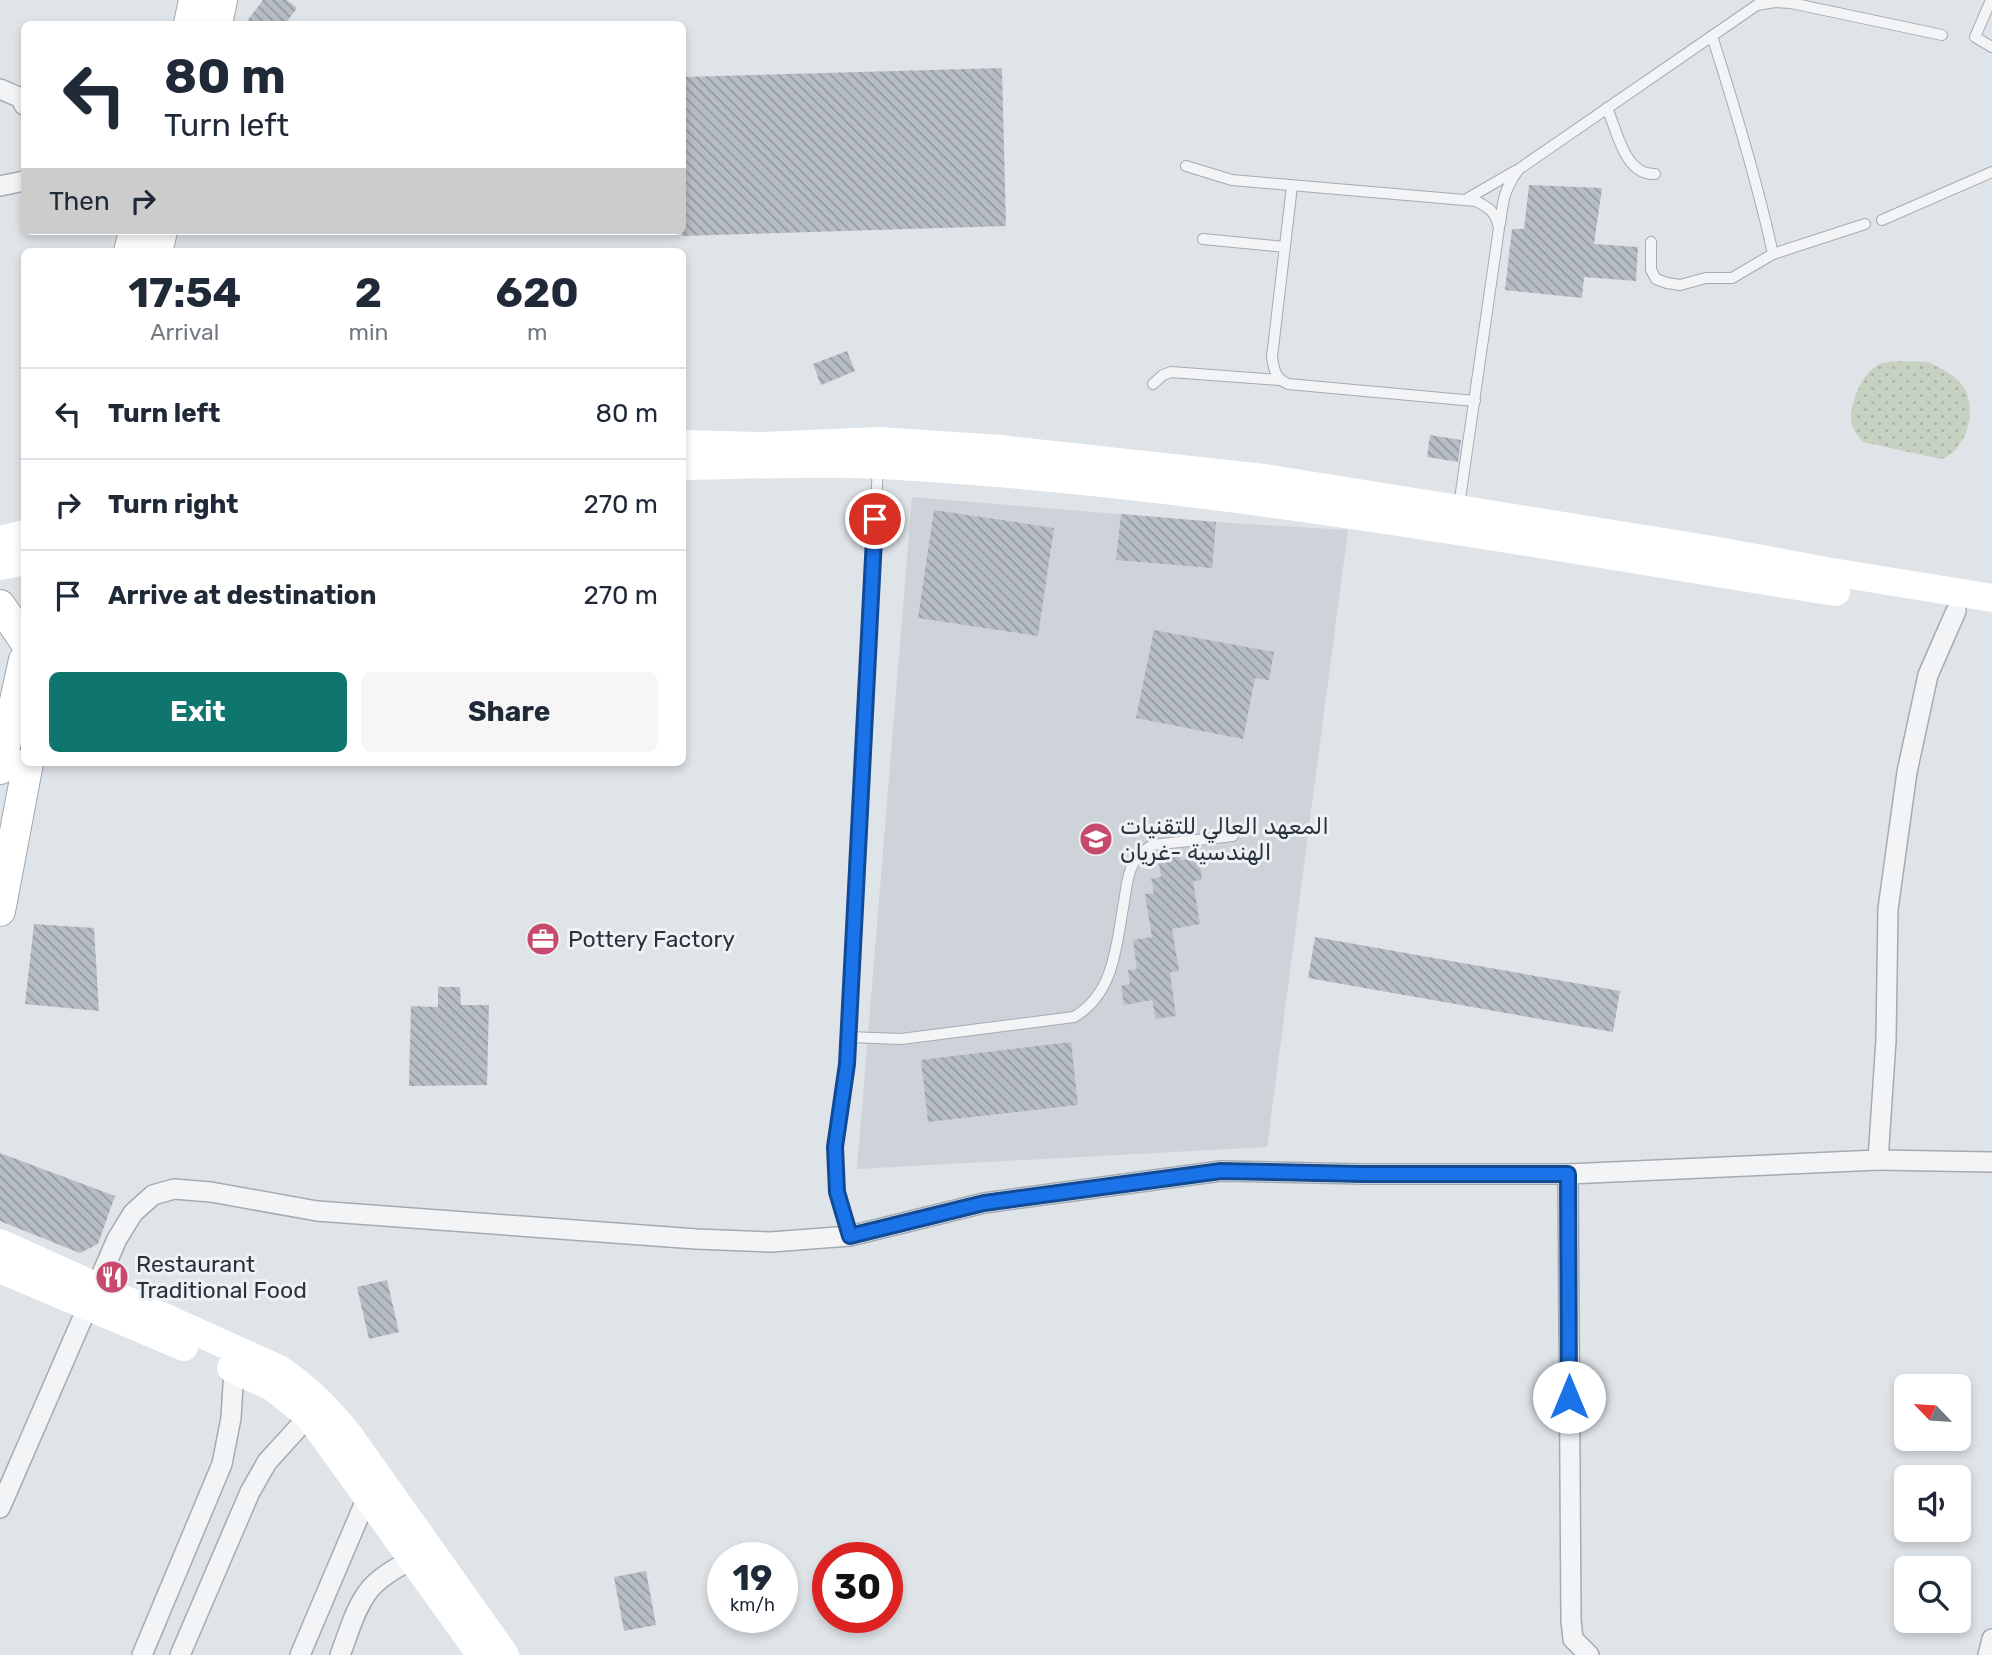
<!DOCTYPE html>
<meta charset="utf-8">
<style>
:root{--surface:#fff;--page:#f6f6f7;--text:#1f2937;--muted:#747a83;--line:#e0e1e3;--accent:#0f766e}
body{margin:0;font-family:Rubik,"Noto Sans Arabic",sans-serif;background:var(--page);color:var(--text);height:100vh;display:flex;flex-direction:column;font-size:26px;white-space:nowrap}
*{box-sizing:border-box;margin:0}
p{font-size:23px;color:var(--muted)}
.icon{flex:none;width:38px;height:38px;fill:none;stroke:currentColor;stroke-width:2;stroke-linecap:round;stroke-linejoin:round}
.map{position:relative;flex:1;overflow:hidden}
.side{position:absolute;left:21px;top:248px;width:665px;height:518px;display:flex;flex-direction:column;background:var(--surface);border-radius:10px;box-shadow:0 4px 10px #0003}
.side>*{flex:none}
.top-card{position:absolute;left:21px;top:21px;width:665px;height:214px;border-radius:10px;box-shadow:0 4px 10px #0003;background:#fff;color:var(--text);overflow:hidden}
.needle{width:46px;rotate:295deg}
.controls{position:absolute;left:1894px;top:1374px;display:grid;gap:14px}
.controls a{display:grid;place-items:center;width:77px;height:77px;border-radius:10px;background:var(--surface);box-shadow:0 4px 10px #0003;font-size:35px}
.speed{position:absolute;left:707px;top:1542px;display:flex;gap:14px;font-size:35px;font-weight:700;text-align:center}
.speed>*{display:grid;place-content:center;width:91px;height:91px;border-radius:50%;background:var(--surface);box-shadow:0 4px 10px #0003;line-height:1}
.speed small{font-size:18px;font-weight:400}
.speed .limit{border:10px solid #d22;background:#fff;color:#111}
.pin{position:absolute;display:grid;place-items:center;width:60px;height:60px;color:#fff;margin:-30px;border:4px solid #fff;border-radius:50%;box-shadow:0 2px 7px #0007}
.me{position:absolute;width:77px;margin:-38px;rotate:0deg;stroke-linejoin:round;filter:drop-shadow(0 0 5px #0008)}
.turn{display:flex;align-items:center;gap:24px;height:147px;padding:0 28px;font-size:32px}
.turn .icon{width:91px;height:91px;stroke-width:2.5}
.turn b{display:block;font-size:49px;line-height:60px}
.then{display:flex;align-items:center;height:66px;padding:0 28px;background:#0003;gap:14px;font-size:26px}
.eta{display:flex;justify-content:space-evenly;align-items:center;height:119px;text-align:center}
.eta b{font-size:42px;font-weight:700;line-height:49px}
.action{display:flex;gap:14px;margin-top:auto;padding:14px 28px}
.action a{flex:1;height:80px;border-radius:10px;background:var(--accent);color:#fff;font-size:28px;font-weight:700;line-height:80px;text-align:center}
.action a+a{background:var(--page);color:var(--text)}
ul{padding:0;list-style:none}
li{display:flex;align-items:center;gap:21px;height:91px;padding:0 28px;border-top:2px solid var(--line)}
li div{flex:1}
li b{display:block;font-size:26px}
li em{font-style:normal}
.map>svg:first-child{display:block}
.built{fill:#cdd3d9}
.grass{fill:url(#grass-dots)}
.building{fill:url(#building-back-hatch)}
.lines{fill:none;stroke-linecap:round;stroke-linejoin:round}
.lane-casing{stroke:#a5abb2;stroke-width:12}
.street-casing{stroke:#a5abb2;stroke-width:22}
.primary-casing{stroke:#9fa9b3;stroke-width:32}
.lane{stroke:#f2f4f6;stroke-width:10}
.street{stroke:#f2f4f6;stroke-width:19}
.secondary{stroke:#fff;stroke-width:28}
.primary{stroke:#fff;stroke-width:30}
.route-casing{stroke:#114b97;stroke-width:18}
.route{stroke:#1a73e8;stroke-width:12}
.labels{text-anchor:middle;dominant-baseline:central;stroke-width:6;stroke-linejoin:round;paint-order:stroke}
.poi-label{font-size:23px;fill:#29333e;stroke:#eef2f5;text-anchor:start}
</style>
<div class="map">
<svg width="1992" height="1655" viewBox="0 0 1992 1655">
<defs>
<pattern id="grass-dots" width="8" height="8" patternUnits="userSpaceOnUse" patternTransform="scale(1.75)"><rect width="8" height="8" fill="#c7d1c1"/><path d="M2 2h.1M6 6h.1" fill="none" stroke="#abb4a7" stroke-width="1.8" stroke-linecap="round"/></pattern>
<pattern id="building-back-hatch" width="6" height="6" patternUnits="userSpaceOnUse" patternTransform="scale(1.75)"><rect width="6" height="6" fill="#b7bdc4"/><path d="M-1 5l2 2M0 0l6 6M5-1l2 2" fill="none" stroke="#959aa1"/></pattern>
</defs>
<rect width="100%" height="100%" fill="#dfe4e8"/>
<path class="built" d="M912,497L1216,522L1348,530L1267,1147L857,1169Z"/>
<path class="grass" d="M1928,362C1940,368 1957,375 1964,388C1978,410 1966,452 1941,459L1863,442C1859,437 1853,431 1852,423C1848,405 1864,367 1883,363C1897,360 1914,362 1928,362Z"/>
<g class="building">
<path d="M263,0H287L297,8L285,24H245Z"/>
<path d="M1002,68L1006,226L682,236V77Z"/>
<path d="M1529,185L1602,188L1594,244L1638,247L1636,281L1584,277L1582,298L1505,290L1512,229H1524Z"/>
<path d="M847,351L855,371L821,385L813,364Z"/>
<path d="M1430,435L1461,440L1458,462L1427,457Z"/>
<path d="M934,510L1054,528L1038,636L918,618Z"/>
<path d="M1121,514L1216,522L1212,568L1116,560Z"/>
<path d="M1154,630L1274,652L1269,680L1255,678L1243,739L1136,718Z"/>
<path d="M1179,849L1181,860L1199,858L1202,880L1193,881L1200,924L1172,929L1179,971L1170,972L1176,1016L1156,1019L1152,1000L1124,1005L1121,986L1130,984L1128,970L1137,969L1133,940L1152,937L1145,894L1154,893L1151,879L1161,877L1157,852Z"/>
<path d="M34,924L94,928L99,1011L25,1004Z"/>
<path d="M1315,937L1620,991L1613,1032L1308,978Z"/>
<path d="M438,987H460L461,1005H489L487,1085L409,1086L411,1006L438,1007Z"/>
<path d="M1071,1042L1078,1105L928,1122L921,1060Z"/>
<path d="M0,1153L115,1196L98,1244L80,1253L0,1221Z"/>
<path d="M387,1280L399,1332L369,1339L357,1287Z"/>
<path d="M646,1571L656,1625L624,1631L614,1577Z"/>
</g>
<g class="lines">
<defs>
<g id="lane">
<path d="M1991,0L1975,37L1992,47"/>
<path d="M1712,36C1735,108 1757,180 1773,254"/>
<path d="M1607,108C1617,131 1625,176 1655,174"/>
<path d="M1186,166L1232,180L1476,201C1490,208 1496,213 1499,228L1459,506"/>
<path d="M1292,186L1272,357C1274,370 1275,378 1288,384L1475,401"/>
<path d="M1465,200L1515,171"/>
<path d="M1882,220L1992,172"/>
<path d="M1500,224C1503,200 1504,189 1519,169L1757,5L1775,2L1791,3L1942,35"/>
<path d="M1203,239L1285,247"/>
<path d="M1651,242V270L1656,279L1667,283L1680,285L1706,278H1732L1773,254L1865,224"/>
<path d="M1153,384L1163,375L1171,372L1279,380"/>
<path d="M848,1037L901,1039L1074,1017C1115,993 1116,945 1124,902C1126,890 1127,875 1133,864C1137,857 1145,850 1152,845L1233,836"/>
<path d="M850,1236L837,1192L835,1147L847,1064L878,466"/>
</g>
<g id="street">
<path d="M0,89L21,98L24,105"/>
<path d="M0,186L24,181"/>
<path d="M1878,1160L1992,1162"/>
<path d="M1568,1174L1571,1620L1573,1639L1589,1655"/>
<path d="M0,1508L117,1239L133,1213L153,1195L174,1189L211,1192L317,1211L696,1239L771,1242L850,1236L984,1203L1221,1171L1363,1174H1568L1878,1160L1886,1040L1888,909L1907,772L1928,675L1956,611"/>
<path d="M142,1655L222,1464L231,1418L234,1369"/>
<path d="M180,1655L250,1492L267,1462L317,1407"/>
<path d="M300,1655L368,1495"/>
<path d="M340,1655C348,1635 354,1611 367,1593C378,1576 404,1564 422,1554"/>
<path d="M1988,1655L1992,1639"/>
</g>
<g id="primary">
<path d="M189,24L194,0"/>
<path d="M217,24L222,0"/>
<path d="M129,252L134,231"/>
<path d="M157,252L162,231"/>
<path d="M0,605L24,640"/>
<path d="M0,769L24,660"/>
<path d="M0,911L28,763"/>
</g>
</defs>
<use href="#lane" class="lane-casing"/>
<use href="#street" class="street-casing"/>
<use href="#primary" class="primary-casing"/>
<use href="#lane" class="lane"/>
<use href="#street" class="street"/>
<g class="secondary">
<path d="M682,444L760,446L879,441L1000,449L1264,478L1713,550L1826,571L1992,598"/>
<path d="M682,466C748,465 815,462 881,465C1202,482 1519,542 1836,592"/>
<path d="M0,540L24,534"/>
<path d="M0,566L24,561"/>
<path d="M0,1243L279,1369C307,1387 328,1409 349,1435L505,1655"/>
<path d="M0,1269L184,1347"/>
<path d="M231,1368L272,1387L309,1416L481,1655"/>
</g>
<use href="#primary" class="primary"/>
</g>
<g class="lines">
<defs>
<path id="route" d="M875,519L847,1064L835,1147L837,1192L850,1236L984,1203L1221,1171L1363,1174H1568L1569,1397"/>
</defs>
<use href="#route" class="route-casing"/>
<use href="#route" class="route"/>
</g>
<defs>
<symbol id="university-disc" viewBox="-11 -11 22 22"><circle r="9.5" fill="#c74a6d" stroke="#eef2f5"/><path d="M0-5L7-2L0 1L-7-2ZM-4 1L0 2.5L4 1V4Q0 6-4 4Z" fill="#fff"/></symbol>
<symbol id="office-disc" viewBox="-11 -11 22 22"><circle r="9.5" fill="#c74a6d" stroke="#eef2f5"/><path d="M-6-3h4V-5.5h4V-3h4V5H-6ZM-1-4.5V-3h2v-1.5ZM-6 0V1H6V0Z" fill="#fff"/></symbol>
<symbol id="restaurant-disc" viewBox="-11 -11 22 22"><circle r="9.5" fill="#c74a6d" stroke="#eef2f5"/><path d="M-5-6h1v4h1v-4h1v4h1v-4h1v5L-1.5 .5V6h-2V.5L-5-1ZM5-6V6H3V1.5H1.5Q1.5-4 5-6Z" fill="#fff"/></symbol>
</defs>
<g fill-rule="evenodd">
<use href="#university-disc" x="1077" y="820" width="38" height="38"/>
<use href="#office-disc" x="524" y="920" width="38" height="38"/>
<use href="#restaurant-disc" x="93" y="1258" width="38" height="38"/>
</g>
<g class="labels">
<g class="poi-label">
<text x="1120" y="826">المعهد العالي للتقنيات<tspan x="1120" dy="26">الهندسية -غريان</tspan></text>
<text x="568" y="939">Pottery Factory</text>
<text x="136" y="1264">Restaurant<tspan x="136" dy="26">Traditional Food</tspan></text>
</g>
</g>
</svg>
<div class="controls">
<a><svg class="needle" viewBox="-14 -14 28 28"><path d="M0-13l5 13h-10z" fill="#e53935"/><path d="M0 13l5-13h-10z" fill="#747a83"/></svg></a>
<a><svg class="icon" aria-label="sound" viewBox="0 0 24 24"><path d="M4 9h4l5-4v14l-5-4H4zM17 9q2 3 0 6"/></svg></a>
<a><svg class="icon" aria-label="search" viewBox="0 0 24 24"><circle cx="10" cy="10" r="6"/><path d="M15 15l6 6"/></svg></a>
</div>
<div class="speed"><div>19<small>km/h</small></div><div class="limit">30</div></div>
<div class="pin" style="left:875px;top:519px;background:#d93025"><svg class="icon" aria-label="arrive" viewBox="0 0 24 24"><path d="M6 21V4h12l-3 4 3 4H6"/></svg></div>
<svg class="me" style="left:1569px;top:1397px" viewBox="-20 -20 40 40"><circle r="19" fill="#fff"/><path d="M0-13L10 11 0 6-10 11z" fill="#1a73e8"/></svg>
<div class="top-card">
<div class="turn"><svg class="icon" aria-label="left" viewBox="0 0 24 24"><path d="M17 20v-9H6M10 6l-5 5 5 5"/></svg><div><b>80 m</b>Turn left</div></div>
<div class="then">Then<svg class="icon" aria-label="right" viewBox="0 0 24 24"><path d="M7 20v-9h11M14 6l5 5-5 5"/></svg></div>
</div>
<section class="side">
<div class="eta">
<div><b>17:54</b><p>Arrival</p></div>
<div><b>2</b><p>min</p></div>
<div><b>620</b><p>m</p></div>
</div>
<ul>
<li><svg class="icon" aria-label="left" viewBox="0 0 24 24"><path d="M17 20v-9H6M10 6l-5 5 5 5"/></svg><div><b>Turn left</b></div><em>80 m</em></li>
<li><svg class="icon" aria-label="right" viewBox="0 0 24 24"><path d="M7 20v-9h11M14 6l5 5-5 5"/></svg><div><b>Turn right</b></div><em>270 m</em></li>
<li><svg class="icon" aria-label="arrive" viewBox="0 0 24 24"><path d="M6 21V4h12l-3 4 3 4H6"/></svg><div><b>Arrive at destination</b></div><em>270 m</em></li>
</ul>
<div class="action"><a>Exit</a><a>Share</a></div>
</section>
</div>
